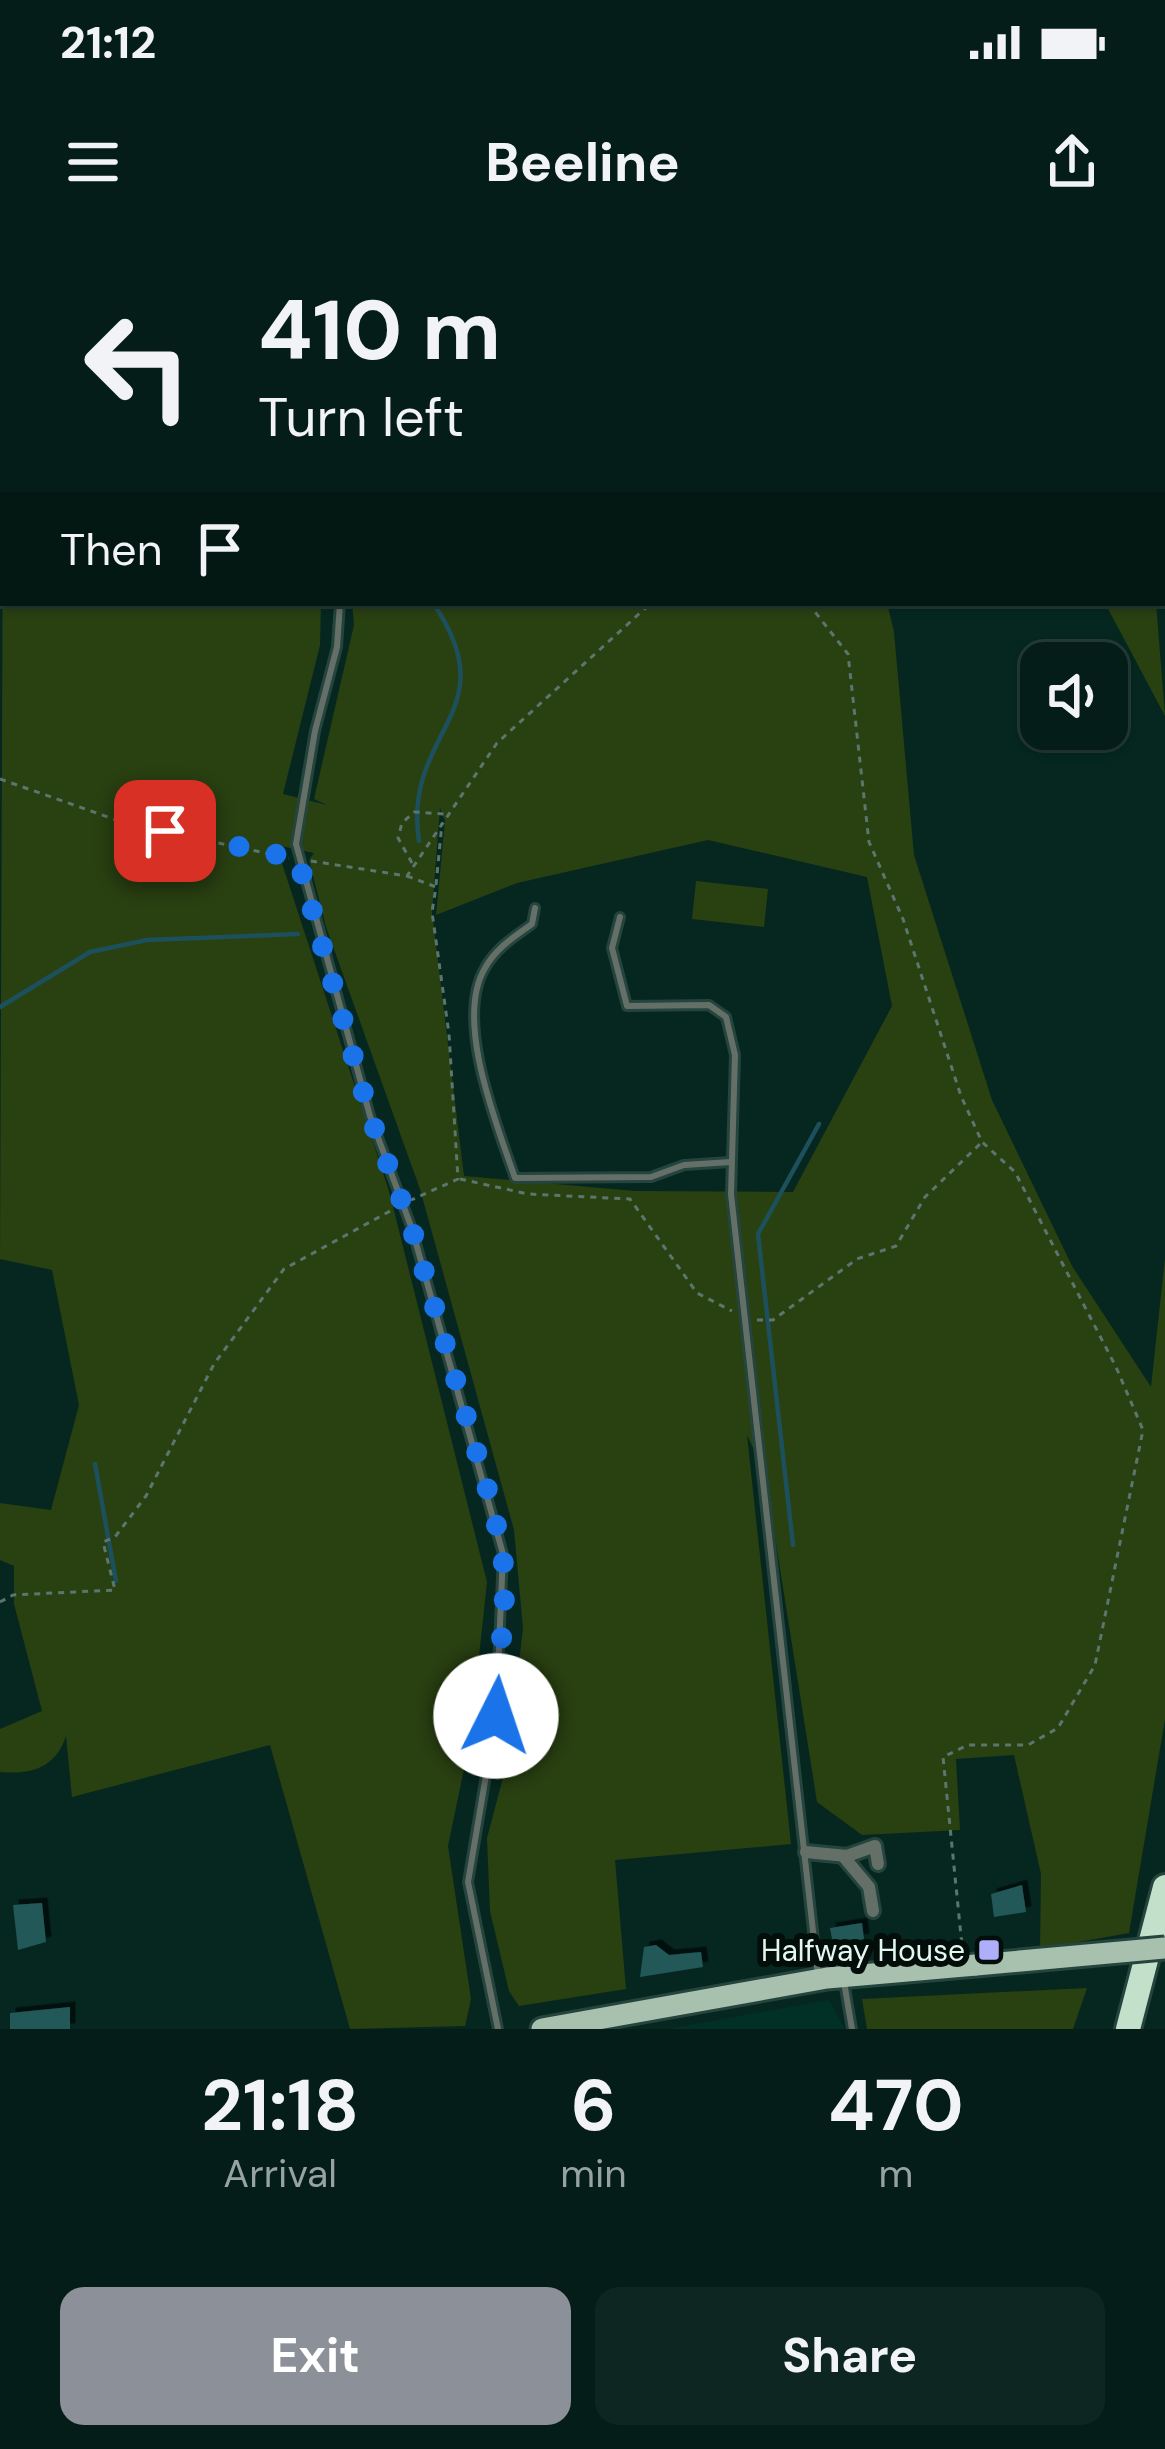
<!DOCTYPE html>
<style>
:root{--surface:#041d18;--page:#0d2621;--text:#f1f3f6;--muted:#97a2a2;--line:#253b37;--accent:#8c9099}
body{margin:0;font-family:"DM Sans",sans-serif;background:var(--page);color:var(--text);height:100vh;display:flex;flex-direction:column;font-size:45px;white-space:nowrap}
*{box-sizing:border-box;margin:0}
p{font-size:39px;color:var(--muted)}
.icon{flex:none;width:66px;height:66px;fill:none;stroke:currentColor;stroke-width:2;stroke-linecap:round;stroke-linejoin:round}
.map{position:relative;height:1789px;overflow:hidden}
.side{display:flex;flex-direction:column;background:var(--surface);flex:1}
.side>*{flex:none}
.banner{position:absolute;left:0px;top:0px;width:1167px;height:366px;box-shadow:0 3px 9px #0004,0 0 0 3px var(--line);background:#041d18;color:var(--text);overflow:hidden}
.tools{position:absolute;left:1020px;top:402px;display:grid;gap:24px}
.tools a{display:grid;place-items:center;width:108px;height:108px;border-radius:24px;background:var(--surface);box-shadow:0 3px 9px #0004,0 0 0 3px var(--line);font-size:60px}
.pin{position:absolute;display:grid;place-items:center;width:102px;height:102px;color:#fff;margin:-51px;border-radius:24px;box-shadow:0 6px 18px #0006}
.me{position:absolute;width:132px;margin:-66px;rotate:4deg;stroke-linejoin:round;filter:drop-shadow(0 0 9px #0008)}
.turn{display:flex;align-items:center;gap:42px;height:252px;padding:0 60px;font-size:54px}
.turn .icon{width:156px;height:156px;stroke-width:2.5}
.turn b{display:block;font-size:84px;line-height:102px}
.then{display:flex;align-items:center;height:114px;padding:0 60px;background:#0003;gap:24px;font-size:45px}
.eta{display:flex;justify-content:space-evenly;align-items:center;height:204px;text-align:center}
.eta b{font-size:72px;font-weight:700;line-height:84px}
.primary-button{display:flex;gap:24px;margin-top:auto;padding:24px 60px}
.primary-button a{flex:1;height:138px;border-radius:24px;background:var(--accent);color:#fff;font-size:48px;font-weight:700;line-height:138px;text-align:center}
.primary-button a+a{background:var(--page);color:var(--text)}
.status{display:flex;justify-content:space-between;align-items:center;height:84px;padding:0 60px;background:var(--surface);direction:ltr}
.status svg{height:33px;fill:currentColor}
header{display:flex;justify-content:space-between;align-items:center;height:156px;padding:0 60px;background:var(--surface);font-size:54px;font-weight:700}
.map>svg:first-child{display:block}
.built{fill:#013027}
.green{fill:#294011;fill-rule:evenodd}
.lines{fill:none;stroke-linecap:round;stroke-linejoin:round}
.stream{stroke:#1d505d;stroke-width:4.5}
.building{fill:#205858;filter:url(#shadow)}
.lane-casing{stroke:#24443d;stroke-width:12}
.street-casing{stroke:#24443d;stroke-width:18}
.primary-casing{stroke:#24443d;stroke-width:27}
.highway-casing{stroke:#24443d;stroke-width:30}
.path{stroke:#5a766f;stroke-width:3;stroke-dasharray:6 6;stroke-linecap:butt}
.lane{stroke:#647067;stroke-width:6}
.street{stroke:#647067;stroke-width:12}
.primary{stroke:#a8c0ae;stroke-width:21}
.highway{stroke:#c3e0ca;stroke-width:24}
.primary-bridge-casing{stroke:#24443d;stroke-width:27;stroke-linecap:butt}
.primary-bridge{stroke:#a8c0ae;stroke-width:21}
.route{stroke:#1a73e8;stroke-width:21;stroke-dasharray:0 37.8}
.poi-dot{fill:#aeaefb;stroke:#030d0a;stroke-width:4.5}
.labels{text-anchor:middle;dominant-baseline:central;stroke-width:12;stroke-linejoin:round;paint-order:stroke}
.poi-label{font-size:30px;fill:#e3f6f0;stroke:#030d0a;text-anchor:end}
</style>
<div class="status"><b>21:12</b><svg viewBox="0 0 49 12"><path d="M0 12V9h3v3zM5 12V6h3v6zM10 12V3h3v9zM15 12V0h3v12zM26 1h20v11H26zM47 4h2v5h-2z"/></svg></div>
<header><svg class="icon" aria-label="menu" viewBox="0 0 24 24"><path d="M4 6h16M4 12h16M4 18h16"/></svg>Beeline<svg class="icon" aria-label="share" viewBox="0 0 24 24"><path d="M12 15V3M7 8l5-5 5 5M5 13v7h14v-7"/></svg></header>
<div class="map">
<svg width="1165" height="1789" viewBox="0 0 1165 1789">
<defs>
<filter id="shadow"><feDropShadow dx="5.5" dy="-5.5" stdDeviation="0" flood-color="#0009"/></filter>
</defs>
<rect width="100%" height="100%" fill="#052720"/>
<path class="built" d="M829,1760L845,1789H668Z"/>
<g class="green">
<path d="M3,240V363H321L320,405L283,554L327,565L314,559L354,385L352,363H887L894,392L914,615L992,860L1072,1026L1151,1147L1165,1018V1479L1129,1693L1040,1709L1041,1634L1014,1515L956,1519L960,1590L862,1595L817,1562L765,1234L747,1195L791,1604L615,1620L626,1749L519,1766L509,1751L490,1671L487,1598L508,1519L523,1388L514,1290L420,949L326,687L309,620L314,613L276,605L389,951L487,1342L470,1500L448,1606L471,1759L465,1786L350,1789L270,1505L72,1557L66,1496C56,1527 32,1535 0,1532V1489L42,1471L14,1364V1326L0,1320V1263L51,1270L79,1165L52,1030L0,1019ZM440,568L445,581L436,675L517,643L708,600L867,637L892,766L793,952L635,951L464,936L432,672Z"/>
<path d="M1105,363H1156L1165,476Z"/>
<path d="M696,641L768,649L764,687L692,679Z"/>
<path d="M1087,1748L1073,1789H867L862,1759Z"/>
</g>
<g class="lines">
<g class="stream">
<path d="M0,317L3,315"/>
<path d="M419,601C402,489 509,474 433,363"/>
<path d="M0,767L90,712L147,700L298,694"/>
<path d="M95,1224L116,1341"/>
<path d="M793,1305L758,994L819,884"/>
</g>
</g>
<g class="building">
<path d="M1022,1645L1026,1672L994,1677L991,1654Z"/>
<path d="M42,1663L46,1702L18,1710L13,1665Z"/>
<path d="M862,1683L864,1699L833,1704L830,1688Z"/>
<path d="M656,1705L669,1715L701,1712L703,1727L640,1737L644,1707Z"/>
<path d="M70,1767V1789H10V1773Z"/>
</g>
<g class="lines">
<defs>
<g id="lane">
<path d="M185,0L191,3"/>
<path d="M242,0L243,3"/>
<path d="M254,0L255,3"/>
<path d="M340,363L337,407L315,491L296,604L370,876L412,989L503,1314L496,1476L468,1642L498,1789"/>
<path d="M535,668L532,684C514,697 496,708 485,728C454,780 497,885 515,938L651,937L684,925L731,922"/>
<path d="M620,677L612,708L627,766L709,765L726,777L735,815L731,954L818,1736"/>
<path d="M844,1742L852,1789"/>
</g>
<g id="street">
<path d="M806,1612L847,1616L875,1606L878,1624"/>
<path d="M843,1616L869,1647L873,1671"/>
</g>
<path id="primary" d="M542,1789L827,1738L976,1725"/>
<g id="highway">
<path d="M1083,0L1084,3"/>
<path d="M1116,0L1117,3"/>
<path d="M1164,158L1165,162"/>
<path d="M1164,275L1165,279"/>
<path d="M1128,1789L1165,1647"/>
</g>
</defs>
<use href="#lane" class="lane-casing"/>
<use href="#street" class="street-casing"/>
<use href="#primary" class="primary-casing"/>
<use href="#highway" class="highway-casing"/>
<g class="path">
<path d="M162,0L167,3"/>
<path d="M747,3L748,0"/>
<path d="M808,363L848,414L869,602L903,679L961,856L982,902L1015,932L1116,1127L1143,1190L1095,1425L1058,1488L1028,1505H968L943,1517L962,1706"/>
<path d="M0,539L125,583L289,618"/>
<path d="M311,621L407,636L497,503L651,363"/>
<path d="M412,623L398,598L402,583L414,572L444,574"/>
<path d="M407,636L436,647L432,672L449,794L458,939L411,960"/>
<path d="M436,645L442,583"/>
<path d="M460,939L528,954L630,959L697,1053L732,1071"/>
<path d="M757,1080H773L857,1019L896,1006L925,957L981,903"/>
<path d="M0,1362L13,1355L115,1350L103,1302L115,1297L146,1256L214,1124L284,1029L392,970"/>
</g>
<use href="#lane" class="lane"/>
<use href="#street" class="street"/>
<use href="#primary" class="primary"/>
<use href="#highway" class="highway"/>
<defs>
<path id="primary-bridge" d="M976,1725L1165,1708"/>
</defs>
<use href="#primary-bridge" class="primary-bridge-casing"/>
<use href="#primary-bridge" class="primary-bridge"/>
</g>
<g class="lines">
<path class="route" d="M165,591L298,619L370,876L412,989L494,1272L506,1337L496,1476"/>
</g>
<rect class="poi-dot" x="977" y="1698" width="24" height="24" rx="6"/>
<g class="labels">
<g class="poi-label">
<text x="965" y="1710">Halfway House</text>
</g>
</g>
</svg>
<div class="tools">
<a><svg class="icon" aria-label="sound" viewBox="0 0 24 24"><path d="M4 9h4l5-4v14l-5-4H4zM17 9q2 3 0 6"/></svg></a>
</div>
<div class="pin" style="left:165px;top:591px;background:#d93025"><svg class="icon" aria-label="arrive" viewBox="0 0 24 24"><path d="M6 21V4h12l-3 4 3 4H6"/></svg></div>
<svg class="me" style="left:496px;top:1476px" viewBox="-20 -20 40 40"><circle r="19" fill="#fff"/><path d="M0-13L10 11 0 6-10 11z" fill="#1a73e8"/></svg>
<div class="banner">
<div class="turn"><svg class="icon" aria-label="left" viewBox="0 0 24 24"><path d="M17 20v-9H6M10 6l-5 5 5 5"/></svg><div><b>410 m</b>Turn left</div></div>
<div class="then">Then<svg class="icon" aria-label="arrive" viewBox="0 0 24 24"><path d="M6 21V4h12l-3 4 3 4H6"/></svg></div>
</div>
</div>
<section class="side">
<div class="eta">
<div><b>21:18</b><p>Arrival</p></div>
<div><b>6</b><p>min</p></div>
<div><b>470</b><p>m</p></div>
</div>
<div class="primary-button"><a>Exit</a><a>Share</a></div>
</section>
